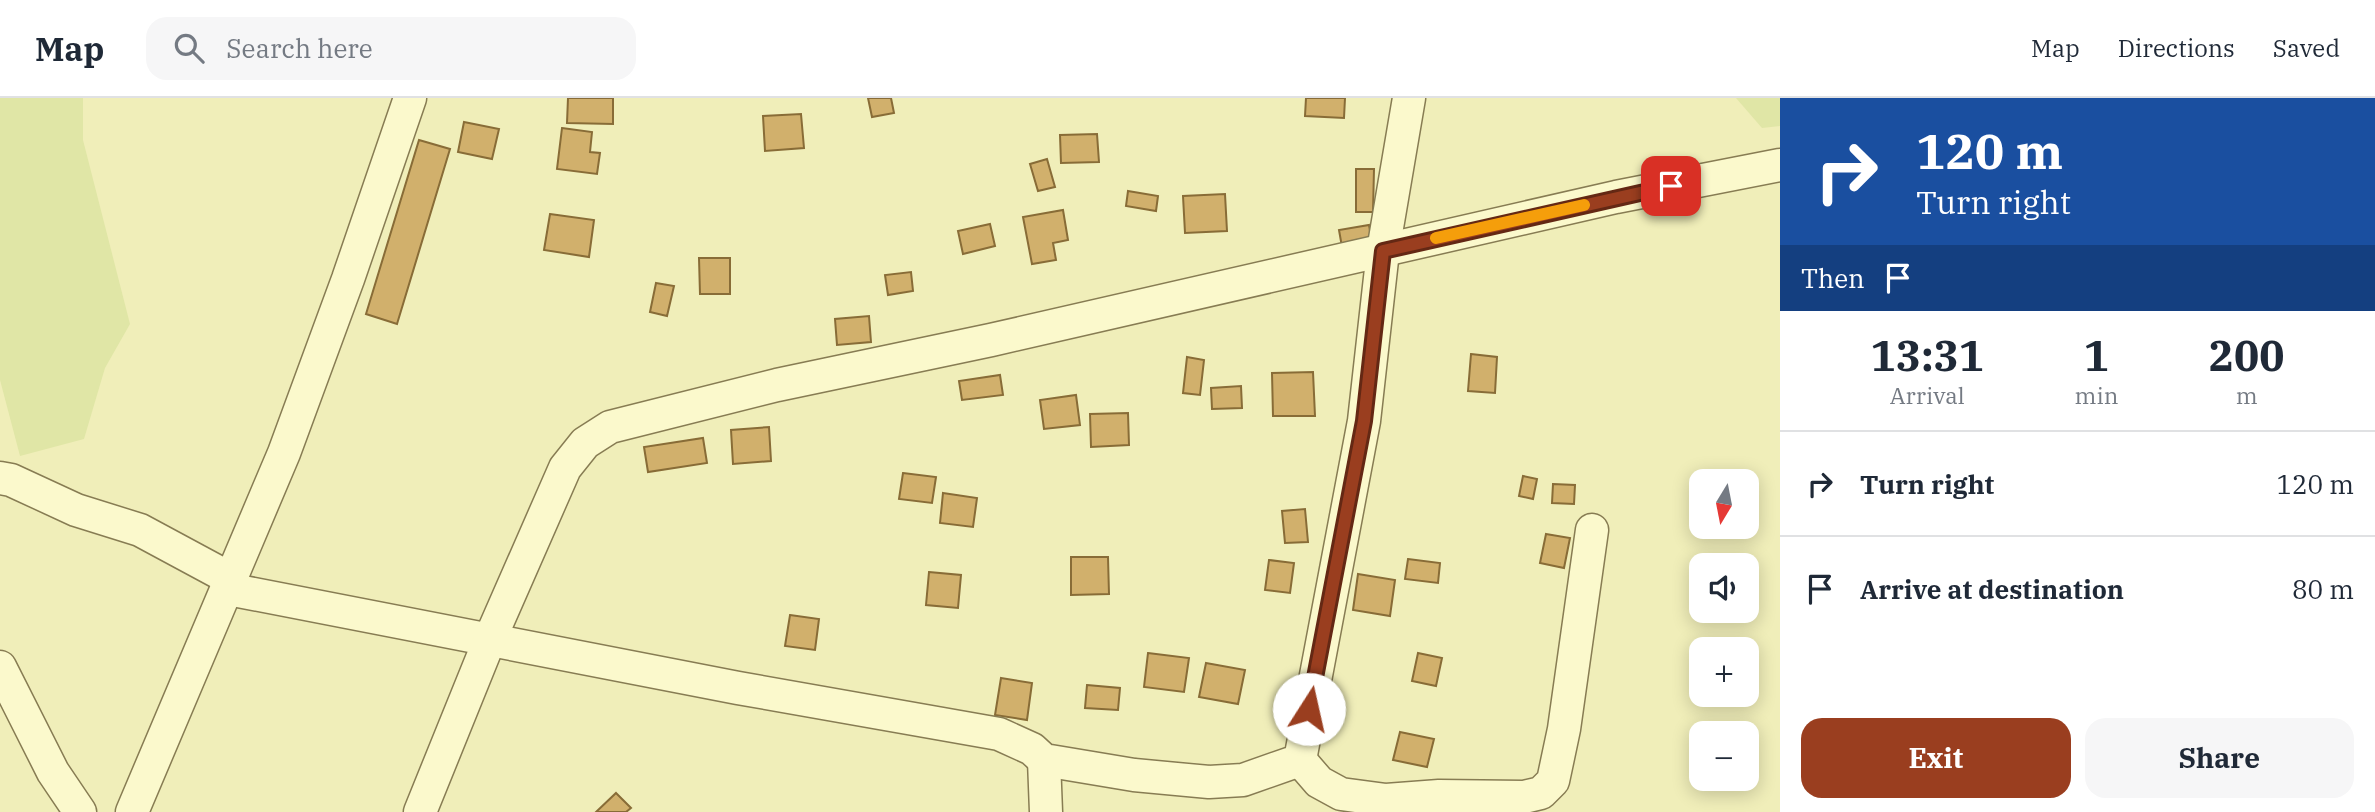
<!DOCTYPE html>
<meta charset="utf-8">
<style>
:root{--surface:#fff;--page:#f6f6f7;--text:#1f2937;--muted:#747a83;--line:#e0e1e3;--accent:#9a3e1f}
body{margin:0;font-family:"IBM Plex Serif",serif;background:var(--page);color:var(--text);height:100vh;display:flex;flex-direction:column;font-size:26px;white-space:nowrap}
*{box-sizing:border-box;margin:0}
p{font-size:23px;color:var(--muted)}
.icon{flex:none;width:38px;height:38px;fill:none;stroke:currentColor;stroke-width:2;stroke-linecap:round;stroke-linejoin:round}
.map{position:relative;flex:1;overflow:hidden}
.side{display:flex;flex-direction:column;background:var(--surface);width:595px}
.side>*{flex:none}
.banner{background:#1a4fa0;color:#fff;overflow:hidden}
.needle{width:46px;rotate:190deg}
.fabs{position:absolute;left:1689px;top:371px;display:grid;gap:14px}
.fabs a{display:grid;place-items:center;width:70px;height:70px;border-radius:14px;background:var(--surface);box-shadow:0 4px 18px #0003;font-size:35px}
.pin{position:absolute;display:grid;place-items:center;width:60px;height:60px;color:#fff;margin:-30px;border-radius:14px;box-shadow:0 4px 10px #0006}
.me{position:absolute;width:77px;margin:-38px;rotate:10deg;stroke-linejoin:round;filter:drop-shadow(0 0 5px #0008)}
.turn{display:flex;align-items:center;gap:24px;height:147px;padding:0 21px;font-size:32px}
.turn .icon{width:91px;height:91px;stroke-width:2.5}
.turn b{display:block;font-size:49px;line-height:60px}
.then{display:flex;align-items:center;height:66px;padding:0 21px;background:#0003;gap:14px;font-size:26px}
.eta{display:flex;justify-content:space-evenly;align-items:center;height:119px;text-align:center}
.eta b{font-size:42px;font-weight:800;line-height:49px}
.button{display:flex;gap:14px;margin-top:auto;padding:14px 21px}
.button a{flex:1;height:80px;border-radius:21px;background:var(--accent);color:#fff;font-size:28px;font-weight:800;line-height:80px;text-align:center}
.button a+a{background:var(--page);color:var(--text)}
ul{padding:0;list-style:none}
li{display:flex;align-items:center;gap:21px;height:105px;padding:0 21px;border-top:2px solid var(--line)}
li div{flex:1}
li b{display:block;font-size:26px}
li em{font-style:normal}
header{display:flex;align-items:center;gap:42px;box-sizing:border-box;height:98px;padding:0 35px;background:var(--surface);border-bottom:2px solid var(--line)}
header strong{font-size:33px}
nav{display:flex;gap:38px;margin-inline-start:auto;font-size:24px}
.search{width:490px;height:63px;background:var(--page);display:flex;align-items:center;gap:18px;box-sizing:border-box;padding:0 24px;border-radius:21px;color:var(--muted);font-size:26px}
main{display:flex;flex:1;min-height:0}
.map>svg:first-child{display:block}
.farmland{fill:#e0e6a6}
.building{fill:#d1b06c;stroke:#886c37;stroke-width:2}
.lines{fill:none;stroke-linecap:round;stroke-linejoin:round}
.minor-casing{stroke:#877c53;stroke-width:35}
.minor{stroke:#fbf9cc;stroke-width:32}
.route-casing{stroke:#642814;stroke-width:18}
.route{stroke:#9a3e1f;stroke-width:12}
.slow{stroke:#f59e0b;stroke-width:12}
</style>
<header>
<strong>Map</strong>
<div class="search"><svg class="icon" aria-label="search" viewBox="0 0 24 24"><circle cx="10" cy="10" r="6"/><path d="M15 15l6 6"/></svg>Search here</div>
<nav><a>Map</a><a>Directions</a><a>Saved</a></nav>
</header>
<main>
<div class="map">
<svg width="1780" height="714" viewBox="0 0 1780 714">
<rect width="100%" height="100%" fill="#f0eeb9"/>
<g class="farmland">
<path d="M0,0H83V42L130,226L105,270L84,341L20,358L0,282Z"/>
<path d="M1736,0H1780V28L1762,30Z"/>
</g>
<g class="building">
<path d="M568,0H613V26L567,25Z"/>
<path d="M868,0H891L894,15L872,19Z"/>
<path d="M1306,0H1345L1344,20L1305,18Z"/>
<path d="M801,16L804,50L765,53L763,18Z"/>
<path d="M464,24L499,31L492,61L458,54Z"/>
<path d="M562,30L592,34L590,54L600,55L597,76L557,71Z"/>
<path d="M1097,36L1099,64L1061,65L1060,37Z"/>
<path d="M419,42L450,51L397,226L366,216Z"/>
<path d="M1047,61L1055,89L1038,93L1030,66Z"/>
<path d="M1356,71H1374L1373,114H1356Z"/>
<path d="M1128,93L1158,98L1156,113L1126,108Z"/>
<path d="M1225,96L1227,133L1185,135L1183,98Z"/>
<path d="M1063,112L1068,142L1053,145L1056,162L1032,166L1023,119Z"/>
<path d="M550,116L594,122L589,159L544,152Z"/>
<path d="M990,126L995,148L963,156L958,133Z"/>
<path d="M1369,127L1372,144L1342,149L1339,132Z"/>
<path d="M699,160H730V196H700Z"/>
<path d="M911,174L913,193L888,197L885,177Z"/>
<path d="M656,185L674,188L667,218L650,214Z"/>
<path d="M869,218L871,244L837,247L835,221Z"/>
<path d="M1471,256L1497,259L1495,295L1468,293Z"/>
<path d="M1187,259L1204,262L1200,297L1183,295Z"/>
<path d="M1313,274L1315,318H1273L1272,275Z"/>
<path d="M1000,277L1003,297L962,302L959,283Z"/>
<path d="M1241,288L1242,310L1212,311L1211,290Z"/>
<path d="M1076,297L1080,327L1044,331L1040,302Z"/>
<path d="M1128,315L1129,347L1091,349L1090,316Z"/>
<path d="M769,329L771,363L733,366L731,332Z"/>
<path d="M703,340L707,365L648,374L644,349Z"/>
<path d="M903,375L936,379L932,405L899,401Z"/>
<path d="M1523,378L1537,381L1533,401L1519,398Z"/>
<path d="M1553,386L1575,387L1574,406L1552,405Z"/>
<path d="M943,395L977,400L973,429L940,425Z"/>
<path d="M1305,411L1308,444L1285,445L1282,413Z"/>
<path d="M1546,436L1570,440L1564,470L1540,465Z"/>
<path d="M1071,459H1108L1109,496L1071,497Z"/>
<path d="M1408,461L1440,465L1438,485L1405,481Z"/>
<path d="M1269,462L1294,465L1290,495L1265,492Z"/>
<path d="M929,474L961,477L958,510L926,507Z"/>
<path d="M1358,476L1395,482L1390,518L1353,512Z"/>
<path d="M790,517L819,521L815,552L785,548Z"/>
<path d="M1148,555L1189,560L1184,594L1144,589Z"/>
<path d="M1418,555L1442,560L1436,588L1412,583Z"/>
<path d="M1206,565L1245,572L1238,606L1199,599Z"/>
<path d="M1001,580L1032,585L1027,622L995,617Z"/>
<path d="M1087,587L1120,590L1118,612L1085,610Z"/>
<path d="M1400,634L1434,641L1427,669L1393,662Z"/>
<path d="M616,695L631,710L626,714H596Z"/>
</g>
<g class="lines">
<defs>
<g id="minor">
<path d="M0,380L11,382L76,412L140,432L231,481"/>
<path d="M228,491L738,590L999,636L1032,651L1044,662L1134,677L1209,684L1243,682L1300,662L1364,323L1383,153L1409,0"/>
<path d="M0,569L53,674L80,714"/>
<path d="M1044,662L1046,714"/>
<path d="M1300,662L1319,684L1341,696L1386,702L1439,698L1524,699L1541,695L1553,683L1564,631L1592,432"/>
<path d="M132,714L284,355L348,181L410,0"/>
<path d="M420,714L490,541L565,370L585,345L610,329L777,287L991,242L1616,99L1780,67"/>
</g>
</defs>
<use href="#minor" class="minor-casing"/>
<use href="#minor" class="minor"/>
</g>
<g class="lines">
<defs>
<path id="route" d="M1309,611L1364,323L1383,153L1671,88"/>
</defs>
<use href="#route" class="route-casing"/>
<use href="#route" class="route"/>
<path class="slow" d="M1436,140L1584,107"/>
</g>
</svg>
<div class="fabs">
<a><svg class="needle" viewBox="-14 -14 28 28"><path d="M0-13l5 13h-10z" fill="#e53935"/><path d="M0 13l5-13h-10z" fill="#747a83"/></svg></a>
<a><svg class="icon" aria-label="sound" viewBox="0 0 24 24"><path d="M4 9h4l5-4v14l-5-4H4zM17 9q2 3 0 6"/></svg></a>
<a>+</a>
<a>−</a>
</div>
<div class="pin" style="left:1671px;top:88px;background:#d93025"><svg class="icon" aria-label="arrive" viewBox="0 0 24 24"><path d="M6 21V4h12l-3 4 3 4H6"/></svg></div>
<svg class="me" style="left:1309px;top:611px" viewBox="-20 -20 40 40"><circle r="19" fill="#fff"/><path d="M0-13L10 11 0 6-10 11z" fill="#9a3e1f"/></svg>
</div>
<section class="side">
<div class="banner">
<div class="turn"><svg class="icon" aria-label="right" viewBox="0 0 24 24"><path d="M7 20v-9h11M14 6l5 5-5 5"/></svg><div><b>120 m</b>Turn right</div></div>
<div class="then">Then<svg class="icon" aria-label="arrive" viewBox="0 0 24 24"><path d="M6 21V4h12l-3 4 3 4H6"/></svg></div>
</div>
<div class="eta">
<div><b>13:31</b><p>Arrival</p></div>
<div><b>1</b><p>min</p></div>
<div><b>200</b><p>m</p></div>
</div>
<ul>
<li><svg class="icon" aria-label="right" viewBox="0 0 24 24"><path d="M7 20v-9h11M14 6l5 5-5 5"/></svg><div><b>Turn right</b></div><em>120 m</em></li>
<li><svg class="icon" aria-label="arrive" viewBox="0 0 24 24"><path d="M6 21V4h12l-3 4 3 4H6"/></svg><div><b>Arrive at destination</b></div><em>80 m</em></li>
</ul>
<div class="button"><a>Exit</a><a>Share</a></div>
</section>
</main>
